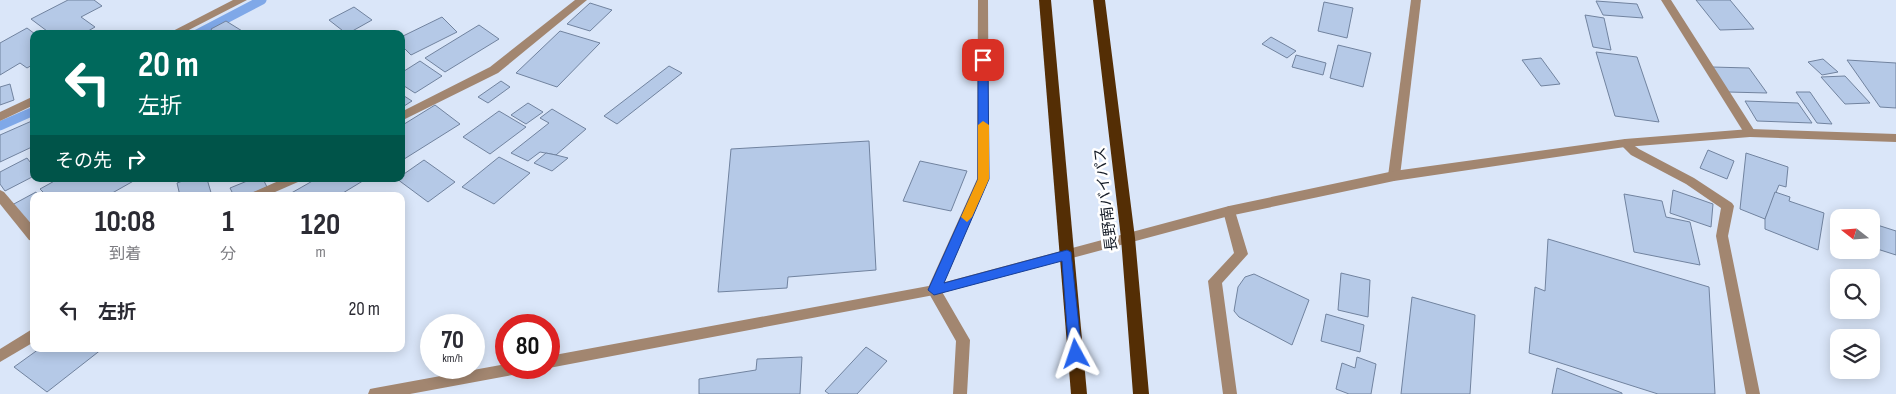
<!DOCTYPE html>
<html lang="ja">
<meta charset="utf-8">
<style>
:root{--surface:#fff;--page:#f7f7f7;--text:#2b2b33;--muted:#7c7c81}
body{margin:0;font-family:"Sofia Sans Condensed","Noto Sans JP",sans-serif;background:var(--page);color:var(--text);height:100vh;display:flex;flex-direction:column;font-size:19px;white-space:nowrap}
*{box-sizing:border-box;margin:0}
p{font-size:16px;color:var(--muted)}
.icon{flex:none;width:28px;height:28px;fill:none;stroke:currentColor;stroke-width:2;stroke-linecap:round;stroke-linejoin:round}
.map{position:relative;flex:1;overflow:hidden}
.details{position:absolute;left:30px;top:192px;width:375px;height:160px;display:flex;flex-direction:column;background:var(--surface);border-radius:10px;box-shadow:0 2px 12px #0003}
.details>*{flex:none}
.guide{position:absolute;left:30px;top:30px;width:375px;height:152px;border-radius:10px;box-shadow:0 2px 12px #0003;background:#00695c;color:#fff;overflow:hidden}
.needle{width:32px;rotate:287deg}
.controls{position:absolute;left:1830px;top:209px;display:grid;gap:10px}
.controls a{display:grid;place-items:center;width:50px;height:50px;border-radius:10px;background:var(--surface);box-shadow:0 2px 12px #0003;font-size:25px}
.speed{position:absolute;left:420px;top:314px;display:flex;gap:10px;font-size:25px;font-weight:700;text-align:center}
.speed>*{display:grid;place-content:center;width:65px;height:65px;border-radius:50%;background:var(--surface);box-shadow:0 2px 12px #0003;line-height:1}
.speed small{font-size:12px;font-weight:400}
.speed .limit{border:8px solid #d22;background:#fff;color:#111}
.pin{position:absolute;display:grid;place-items:center;width:42px;height:42px;color:#fff;margin:-21px;border-radius:10px;box-shadow:0 2px 8px #0006}
.me{position:absolute;width:55px;margin:-28px;rotate:355deg;stroke-linejoin:round;filter:drop-shadow(0 0 4px #0008)}
.turn{display:flex;align-items:center;gap:18px;height:105px;padding:0 25px;font-size:22px}
.turn .icon{width:65px;height:65px;stroke-width:2.5}
.turn b{display:block;font-size:35px;line-height:42px}
.then{display:flex;align-items:center;height:48px;padding:0 25px;background:#0003;gap:10px;font-size:19px}
.eta{display:flex;justify-content:space-evenly;align-items:center;height:85px;text-align:center}
.eta b{font-size:30px;font-weight:700;line-height:35px}
ul{padding:0;list-style:none}
li{display:flex;align-items:center;gap:15px;height:65px;padding:0 25px}
li div{flex:1}
li b{display:block;font-size:19px}
li em{font-style:normal}
.map>svg:first-child{display:block}
.lines{fill:none;stroke-linecap:round;stroke-linejoin:round}
.stream{stroke:#7fa8e8;stroke-width:9}
.building{fill:#b5c9e7;stroke:#71839f}
.minor{fill:#a28670;fill-rule:evenodd}
.tertiary{fill:#a28670;fill-rule:evenodd}
.trunk{fill:#542e05;fill-rule:evenodd}
.route{fill:#2563eb;stroke:#184099}
.slow{fill:#f59e0b}
.labels{text-anchor:middle;dominant-baseline:central;stroke-width:5;stroke-linejoin:round;paint-order:stroke}
.street-label{font-size:15px;fill:#161d28;stroke:#fff}
</style>
<div class="map">
<svg width="1896" height="394" viewBox="0 0 1896 394">
<rect width="100%" height="100%" fill="#dae6f9"/>
<g class="lines">
<g class="stream">
<path d="M197,34L262,0"/>
<path d="M0,126L34,111"/>
</g>
</g>
<g class="building">
<path d="M68,0H94L102,6L81,17L95,27L83,34H51L31,19Z"/>
<path d="M1696,0H1730L1754,29L1720,30Z"/>
<path d="M1596,1L1637,4L1643,18L1603,15Z"/>
<path d="M1324,2L1353,8L1347,38L1318,31Z"/>
<path d="M590,3L612,10L590,31L567,24Z"/>
<path d="M354,7L372,20L347,34L329,20Z"/>
<path d="M1585,15L1604,18L1611,50L1593,47Z"/>
<path d="M442,17L457,32L411,55L401,45V37Z"/>
<path d="M226,21L247,34H214L211,29Z"/>
<path d="M479,25L499,39L445,72L425,58Z"/>
<path d="M27,28L35,34L34,64L27,68L20,63L0,75V43Z"/>
<path d="M560,31L600,43L557,87L516,73Z"/>
<path d="M1271,37L1296,51L1287,58L1262,44Z"/>
<path d="M1338,45L1371,53L1363,87L1330,78Z"/>
<path d="M1596,52L1637,57L1659,122L1615,116Z"/>
<path d="M1296,55L1326,63L1323,75L1292,67Z"/>
<path d="M1541,58L1560,84L1541,86L1522,60Z"/>
<path d="M1823,59L1838,72L1822,75L1808,62Z"/>
<path d="M1847,60L1896,63V108L1880,107Z"/>
<path d="M420,61L442,76L415,93L401,84V73Z"/>
<path d="M669,66L682,73L617,124L604,116Z"/>
<path d="M1712,67L1749,68L1767,93L1728,92Z"/>
<path d="M1845,76L1870,103L1845,104L1821,77Z"/>
<path d="M501,81L510,87L488,103L478,97Z"/>
<path d="M10,84L14,100L0,105V87Z"/>
<path d="M1796,92H1810L1832,124L1817,123Z"/>
<path d="M401,94L412,101L401,108Z"/>
<path d="M1745,101L1798,103L1812,123L1757,121Z"/>
<path d="M528,103L543,112L526,124L511,115Z"/>
<path d="M435,105L460,124L401,161V126Z"/>
<path d="M552,109L586,129L556,155L540,152L528,161L511,153L549,123L540,118Z"/>
<path d="M499,111L526,127L490,154L463,137Z"/>
<path d="M34,120V146L0,162V135Z"/>
<path d="M869,141L876,270L788,277L787,288L718,292L731,149Z"/>
<path d="M1708,150L1734,161L1727,179L1700,168Z"/>
<path d="M546,153L556,155L568,158L552,171L534,163Z"/>
<path d="M1746,153L1788,167L1786,187L1779,185L1765,219L1740,209Z"/>
<path d="M499,157L530,173L494,204L462,187Z"/>
<path d="M27,158L34,167V176L5,191L0,184V172Z"/>
<path d="M424,160L455,182L428,202L397,179H401V176Z"/>
<path d="M920,161L967,171L951,211L903,201Z"/>
<path d="M58,179H137L107,196H47L40,189Z"/>
<path d="M188,179H207L212,196H180L177,183Z"/>
<path d="M252,179H263L267,187L247,196H234L230,188Z"/>
<path d="M316,179H366L338,196H286Z"/>
<path d="M1673,190L1713,204L1711,227L1670,213Z"/>
<path d="M36,192L40,196H34V228L12,205Z"/>
<path d="M1775,192L1790,197L1789,201L1824,213L1818,250L1765,229V219Z"/>
<path d="M1624,194L1662,201L1666,217L1690,222L1700,265L1634,252Z"/>
<path d="M1871,223L1896,231V255L1871,247Z"/>
<path d="M1548,239L1709,287L1715,394H1658L1529,353L1535,287L1545,291Z"/>
<path d="M1341,273L1370,280L1368,317L1338,310Z"/>
<path d="M1254,274L1309,300L1292,345L1239,317L1234,311L1238,287L1245,277Z"/>
<path d="M1412,297L1475,315L1470,394H1401Z"/>
<path d="M1326,314L1364,325L1360,352L1321,341Z"/>
<path d="M866,347L887,361L857,394H829L825,391Z"/>
<path d="M39,349H102L47,392L14,367Z"/>
<path d="M802,357L800,394H699V379L756,370L757,359Z"/>
<path d="M1357,357L1376,364L1371,394H1349L1336,389L1342,363L1355,368Z"/>
<path d="M1557,368L1622,393V394H1552Z"/>
</g>
<g class="lines">
<g class="minor">
<path d="M233,0H247L181,34H167Z"/>
<path d="M575,0H587L498,73L401,121V112L490,67Z"/>
<path d="M978,0H988L989,179L941,290L970,340L967,394H953L956,341L927,290L977,179Z"/>
<path d="M1411,0H1421L1400,176L1394,181L1388,176Z"/>
<path d="M1661,0H1671L1754,130L1756,133L1754,136H1746Z"/>
<path d="M34,96V105L0,121V112Z"/>
<path d="M1625,139L1639,149L1694,178L1732,203L1734,206L1728,236L1760,394H1746L1716,236L1721,208L1686,184L1631,155L1619,143Z"/>
<path d="M283,179H300L298,182L266,196H249L251,193Z"/>
<path d="M0,190L4,192L34,227V241L29,240L0,204Z"/>
<path d="M1229,206L1233,208L1235,211L1248,254L1222,283L1237,394H1223L1208,281L1234,253L1223,211L1225,208Z"/>
<path d="M34,328V342L0,362V349Z"/>
</g>
<g class="tertiary">
<path d="M1750,129L1896,134V142L1750,137L1625,147L1394,181L1229,216L934,295L549,368H547L549,356L934,285L1229,206L1394,171L1625,139Z"/>
<path d="M506,364V368H525L523,372L518,374L410,394H368L370,389L375,388Z"/>
</g>
<g class="trunk">
<path d="M1039,0H1051L1087,394H1071Z"/>
<path d="M1093,0H1105L1135,238L1149,394H1133L1121,238Z"/>
</g>
</g>
<path class="route" d="M983,56L988,60L989,179L944,283L1067,250L1071,252L1082,354L1076,360L1069,354L1062,261L934,295L928,290L978,179V60Z"/>
<path class="slow" d="M983,121L989,125V179L972,217L967,222L961,217L978,179V125Z"/>
<g class="labels">
<g class="street-label">
<text transform="translate(1106 199) rotate(-97)">長野南バイパス</text>
</g>
</g>
</svg>
<div class="controls">
<a><svg class="needle" viewBox="-14 -14 28 28"><path d="M0-13l5 13h-10z" fill="#e53935"/><path d="M0 13l5-13h-10z" fill="#7c7c81"/></svg></a>
<a><svg class="icon" aria-label="search" viewBox="0 0 24 24"><circle cx="10" cy="10" r="6"/><path d="M15 15l6 6"/></svg></a>
<a><svg class="icon" aria-label="layers" viewBox="0 0 24 24"><path d="M12 4l9 5-9 5-9-5zM3 14l9 5 9-5"/></svg></a>
</div>
<div class="speed"><div>70<small>km/h</small></div><div class="limit">80</div></div>
<div class="pin" style="left:983px;top:60px;background:#d93025"><svg class="icon" aria-label="arrive" viewBox="0 0 24 24"><path d="M6 21V4h12l-3 4 3 4H6"/></svg></div>
<svg class="me" style="left:1076px;top:354px" viewBox="-20 -20 40 40"><path d="M0-17L14 15 0 8-14 15z" fill="#2563eb" stroke="#fff" stroke-width="4"/></svg>
<div class="guide">
<div class="turn"><svg class="icon" aria-label="left" viewBox="0 0 24 24"><path d="M17 20v-9H6M10 6l-5 5 5 5"/></svg><div><b>20 m</b>左折</div></div>
<div class="then">その先<svg class="icon" aria-label="right" viewBox="0 0 24 24"><path d="M7 20v-9h11M14 6l5 5-5 5"/></svg></div>
</div>
<section class="details">
<div class="eta">
<div><b>10:08</b><p>到着</p></div>
<div><b>1</b><p>分</p></div>
<div><b>120</b><p>m</p></div>
</div>
<ul>
<li><svg class="icon" aria-label="left" viewBox="0 0 24 24"><path d="M17 20v-9H6M10 6l-5 5 5 5"/></svg><div><b>左折</b></div><em>20 m</em></li>
</ul>
</section>
</div>
